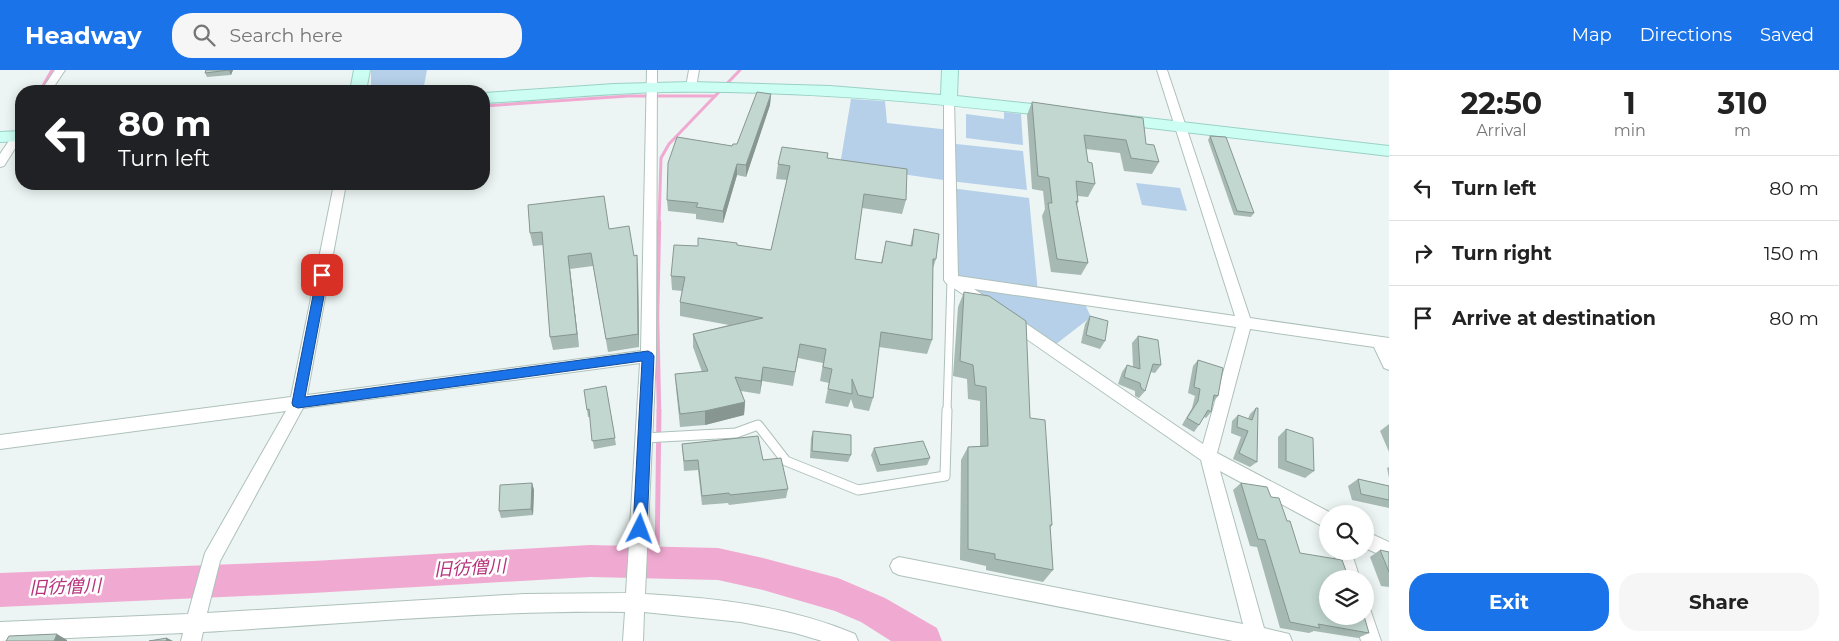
<!DOCTYPE html>
<meta charset="utf-8">
<style>
:root{--surface:#fff;--page:#f6f6f6;--text:#222;--muted:#767676;--line:#e0e0e0;--accent:#1a73e8}
body{margin:0;font-family:Montserrat,"Noto Sans JP",sans-serif;background:var(--page);color:var(--text);height:100vh;display:flex;flex-direction:column;font-size:19px;white-space:nowrap}
*{box-sizing:border-box;margin:0}
p{font-size:16px;color:var(--muted)}
.icon{flex:none;width:28px;height:28px;fill:none;stroke:currentColor;stroke-width:2;stroke-linecap:round;stroke-linejoin:round}
.map{position:relative;flex:1;overflow:hidden}
.drawer{display:flex;flex-direction:column;background:var(--surface);width:450px}
.drawer>*{flex:none}
.banner{position:absolute;left:15px;top:15px;width:475px;height:105px;border-radius:20px;box-shadow:0 2px 12px #0003;background:#202124;color:#fff;overflow:hidden}
.controls{position:absolute;left:1319px;top:435px;display:grid;gap:10px}
.controls a{display:grid;place-items:center;width:55px;height:55px;border-radius:50%;background:var(--surface);box-shadow:0 2px 12px #0003;font-size:25px}
.pin{position:absolute;display:grid;place-items:center;width:42px;height:42px;color:#fff;margin:-21px;border-radius:10px;box-shadow:0 2px 8px #0006}
.me{position:absolute;width:55px;margin:-28px;rotate:3deg;stroke-linejoin:round;filter:drop-shadow(0 0 4px #0008)}
.turn{display:flex;align-items:center;gap:18px;height:105px;padding:0 20px;font-size:22px}
.turn .icon{width:65px;height:65px;stroke-width:2.5}
.turn b{display:block;font-size:35px;line-height:42px}
.eta{display:flex;justify-content:space-evenly;align-items:center;height:85px;text-align:center}
.eta b{font-size:30px;font-weight:700;line-height:35px}
.button{display:flex;gap:10px;margin-top:auto;padding:10px 20px}
.button a{flex:1;height:58px;border-radius:20px;background:var(--accent);color:#fff;font-size:20px;font-weight:700;line-height:58px;text-align:center}
.button a+a{background:var(--page);color:var(--text)}
ul{padding:0;list-style:none}
li{display:flex;align-items:center;gap:15px;height:65px;padding:0 20px;border-top:1px solid var(--line)}
li div{flex:1}
li b{display:block;font-size:19px}
li em{font-style:normal}
header{display:flex;align-items:center;gap:30px;box-sizing:border-box;height:70px;padding:0 25px;background:var(--accent);color:#fff}
header strong{font-size:24px}
nav{display:flex;gap:28px;margin-inline-start:auto;font-size:18px}
.search{width:350px;height:45px;background:var(--page);display:flex;align-items:center;gap:12px;box-sizing:border-box;padding:0 18px;border-radius:20px;color:var(--muted);font-size:19px}
main{display:flex;flex:1;min-height:0}
.map>svg:first-child{display:block}
.green{fill:#b6d0e9}
.lines{fill:none;stroke-linecap:round;stroke-linejoin:round}
.stream-far2{stroke:#f0aad1;stroke-width:3}
.stream-far1{stroke:#f0aad1;stroke-width:4.5}
.stream{stroke:#f0aad1;stroke-width:5}
.river{fill:#f0aad1;fill-rule:evenodd}
.lane-far1-casing{stroke:#aec1bb;stroke-width:9}
.lane-casing{stroke:#aec1bb;stroke-width:11}
.street-casing{stroke:#aec1bb;stroke-width:2}
.secondary-casing{stroke:#9ad1c5;stroke-width:2}
.lane-far1{stroke:#fff;stroke-width:7}
.lane{stroke:#fff;stroke-width:9}
.street{fill:#fff;fill-rule:evenodd}
.secondary{fill:#cdfef4;fill-rule:evenodd}
.wall{fill:#a6b9b2}
.shaded-wall{fill:#879691}
.building{fill:#c1d7cf;stroke:#879691}
.route{fill:#1a73e8;stroke:#114b97}
.labels{text-anchor:middle;dominant-baseline:central;stroke-width:5;stroke-linejoin:round;paint-order:stroke}
.near-water-label{font-size:18px;font-style:italic;fill:#b6327a;stroke:#fff}
</style>
<header>
<strong>Headway</strong>
<div class="search"><svg class="icon" aria-label="search" viewBox="0 0 24 24"><circle cx="10" cy="10" r="6"/><path d="M15 15l6 6"/></svg>Search here</div>
<nav><a>Map</a><a>Directions</a><a>Saved</a></nav>
</header>
<main>
<div class="map">
<svg width="1389" height="571" viewBox="0 0 1389 571">
<rect width="100%" height="100%" fill="#ecf5f3"/>
<g class="green">
<path d="M371,0H427L423,21H371Z"/>
<path d="M851,29L885,31L887,53L950,60L951,106L956,74L1023,81L1027,120L950,111L840,95Z"/>
<path d="M1004,42L1021,44L1023,75L966,68V44L1004,49Z"/>
<path d="M1136,113L1180,118L1187,141L1142,135Z"/>
<path d="M950,118L1029,128L1038,223L951,210Z"/>
<path d="M958,215L1083,230L1091,247L1051,278Z"/>
</g>
<g class="lines">
<g class="stream-far2">
<path d="M40,21L52,0"/>
<path d="M484,36L628,26H715"/>
<path d="M19,62L21,52"/>
<path d="M659,153L661,88L669,74L740,0"/>
</g>
<path class="stream-far1" d="M659,152L657,246L659,341"/>
<path class="stream" d="M657,492L659,340"/>
<path class="river" d="M590,475L718,478L763,488L838,508L885,528L937,558L942,571H891L861,552L835,541L763,520L718,510L590,507L313,523L0,537V503L313,491Z"/>
<defs>
<path id="lane-far1" d="M947,341L951,210"/>
<path id="lane" d="M644,368L736,363L758,355L786,391L858,420L945,406L947,340"/>
<g id="street">
<path d="M55,0H65L51,21H41Z"/>
<path d="M647,0H657L656,286L645,524C717,528 788,536 855,564L858,571H822L795,563L741,552L644,542L643,571H623L625,542C484,540 343,554 203,562L201,571H181L183,563L0,571V552L188,544L205,483L286,341L0,379V365L291,327L334,114H346L307,325L641,281ZM640,293L626,523L524,524L207,543L220,491L303,338Z"/>
<path d="M689,0H699L696,17L691,20L686,17Z"/>
<path d="M1157,0H1167L1250,248L1389,268V300L1384,298L1374,277L1250,259L1217,383L1333,444H1328V458L1322,456L1220,401L1264,558L1289,564L1292,571H1233L899,505L893,502L890,496L893,490L899,487L1243,554L1201,390L1005,254L1003,250L1005,246L1010,245L1015,246L1203,374L1236,257L974,219L992,231L994,235L992,239L987,240L946,213L944,210V29L949,26L954,29L958,206L1235,246Z"/>
<path d="M21,58V69L4,96L0,97V84L17,59Z"/>
<path d="M1365,461L1389,472V489L1365,478Z"/>
<path d="M1333,481H1351L1360,509H1342Z"/>
<path d="M1365,537L1370,539L1381,571H1361L1354,546H1365Z"/>
</g>
<g id="secondary">
<path d="M354,0H370L366,21H350Z"/>
<path d="M942,0H958L957,26L1059,37L1065,38L1067,42L1065,46L1059,47C928,32 797,20 665,22C605,23 544,30 484,33V23L614,14L692,12L830,16L941,25Z"/>
<path d="M1113,44L1389,76V86L1107,53L1105,49L1107,45Z"/>
<path d="M21,61V71L0,72V62Z"/>
</g>
</defs>
<use href="#lane-far1" class="lane-far1-casing"/>
<use href="#lane" class="lane-casing"/>
<use href="#street" class="street-casing"/>
<use href="#secondary" class="secondary-casing"/>
<use href="#lane-far1" class="lane-far1"/>
<use href="#lane" class="lane"/>
<use href="#street" class="street"/>
<use href="#secondary" class="secondary"/>
</g>
<g class="wall">
<path d="M206,0H233L231,5L207,7L205,3Z"/>
<path d="M771,24L770,35L746,107L737,105L723,153L696,149V144L668,141L667,130L732,76L737,74Z"/>
<path d="M1032,32L1146,74L1159,92L1152,104L1124,101L1120,83L1086,79L1088,92L1095,114L1088,127L1078,126V132L1077,135L1088,193L1081,205L1051,202L1042,146L1045,139L1043,121L1032,119L1027,45Z"/>
<path d="M1210,66L1254,143L1251,147L1234,145L1208,70Z"/>
<path d="M827,88L906,130L902,144L862,138L855,189L881,193L886,171L910,176L914,159L936,189L933,198L932,270L927,284L879,277L873,328L869,341L854,338L851,329L848,337L825,333L829,313L820,311L823,293L798,288L793,316L762,311L760,324L741,321L745,332L744,345L705,355L680,357L676,318L675,304L702,302L693,277V264L729,255L680,246V232L682,221L672,220L671,206L698,176L737,175L771,180L787,110L776,109L778,94Z"/>
<path d="M528,135L609,159L634,186L638,199L639,277L608,282L593,196L570,199L579,277L553,280L550,267L543,175L533,176L530,163Z"/>
<path d="M964,222L1030,348L1052,455L1050,458L1053,500L1043,512L986,500V496L960,490L961,390L968,377L980,376V331L968,329L967,309L953,306L958,237Z"/>
<path d="M1090,246L1105,271L1100,279L1081,273L1085,254Z"/>
<path d="M1138,266L1161,295L1155,303L1150,302L1145,321L1139,328L1135,326V321L1118,314L1122,302L1127,295L1133,297L1132,273Z"/>
<path d="M1198,290L1218,326L1213,332L1211,342L1206,348L1204,347L1199,355L1194,362L1182,355L1192,338L1195,326L1188,323L1193,296Z"/>
<path d="M606,316L616,375L594,379L590,347H588L587,340Z"/>
<path d="M1256,338L1257,392L1250,397L1233,389L1241,367L1231,363L1232,351L1238,345L1248,349L1250,344Z"/>
<path d="M1389,354V382L1380,361Z"/>
<path d="M1286,359L1314,401L1305,408L1278,398V367Z"/>
<path d="M813,361L851,385L848,392L810,388L811,368Z"/>
<path d="M682,374L763,390L788,419L786,428L729,435L728,433L702,435L698,400L684,401Z"/>
<path d="M874,378L930,388L927,395L877,402L871,385Z"/>
<path d="M1389,397V408L1387,398Z"/>
<path d="M1358,409L1389,416V438L1352,430L1348,416Z"/>
<path d="M532,413L534,420L533,445L501,448L499,441Z"/>
<path d="M1241,413L1271,427L1287,451L1300,483L1369,563L1358,568L1314,561L1309,563L1280,558L1257,477L1250,476L1233,420Z"/>
<path d="M1380,480L1389,482V517L1381,516L1370,487Z"/>
</g>
<g class="shaded-wall">
<path d="M229,0H233L231,5Z"/>
<path d="M771,24L770,35L746,107V95Z"/>
<path d="M737,94V105L723,153V141Z"/>
<path d="M637,185L638,199L639,277L638,264Z"/>
<path d="M568,186L570,199L579,277L577,264Z"/>
<path d="M763,297L762,311L760,324L761,311Z"/>
<path d="M745,332L744,345L705,355V341Z"/>
<path d="M532,413L534,420L533,445L531,439Z"/>
<path d="M57,564L67,570V571H54Z"/>
<path d="M167,568L173,571H166Z"/>
</g>
<g class="building">
<path d="M206,0H229L205,3Z"/>
<path d="M757,22L771,24L746,95L737,94L723,141L696,137L698,133L667,130L668,93L677,67L732,76L733,74H737Z"/>
<path d="M1032,32L1143,48L1146,74L1154,75L1159,92L1131,88L1126,70L1084,65L1088,92L1092,93L1095,114L1076,111L1078,132L1076,131L1088,193L1057,189L1048,133H1052L1049,108L1038,106Z"/>
<path d="M1210,66L1226,67L1254,143L1237,141Z"/>
<path d="M782,77L828,83L827,88L907,99L906,130L864,124L855,189L882,193L886,171L912,176L914,159L939,164L936,189H933L932,270L881,262L873,328L858,325L852,309V324L828,319L832,299L823,297L826,279L800,274L795,302L763,297L761,311L735,307L745,332L705,341L680,344L675,304L708,301L693,264L763,248L680,232L685,207L671,206L674,175L698,176V168L737,173V175L771,180L790,96L778,94Z"/>
<path d="M604,126L609,159L629,156L634,186L637,185L638,264L606,269L591,183L568,186L577,264L550,267L542,162L530,163L528,135Z"/>
<path d="M964,222L989,226L1026,251L1030,348L1045,350L1052,455H1050L1053,500L995,489V484L968,479V377L988,376L986,317L975,315L973,295L960,291Z"/>
<path d="M1090,246L1108,251L1105,271L1086,265Z"/>
<path d="M1138,266L1158,270L1161,295L1153,294L1145,321L1141,318L1140,313L1124,307L1127,295L1140,299Z"/>
<path d="M1198,290L1223,298L1218,326L1214,325L1211,342L1208,340L1199,355L1187,348L1198,331L1200,319L1194,317Z"/>
<path d="M606,316L615,368L592,371L589,339L587,340L584,320Z"/>
<path d="M1256,338H1258L1257,392L1239,383L1248,361L1237,357L1238,345L1252,350Z"/>
<path d="M1286,359L1313,368L1314,401L1286,391Z"/>
<path d="M813,361L851,365V385L812,381Z"/>
<path d="M758,366L763,390L781,388L788,419L730,425L729,423L702,426L698,390L684,391L682,374Z"/>
<path d="M923,371L930,388L880,395L874,378Z"/>
<path d="M1358,409L1389,416V430L1361,424Z"/>
<path d="M532,413L531,439L499,441L500,415Z"/>
<path d="M1241,413L1267,417L1271,427L1279,428L1287,451H1290L1300,483L1342,490L1349,509H1328V546H1364L1369,563L1318,554L1320,558L1290,552L1265,470L1258,469Z"/>
<path d="M1380,480L1389,482V502Z"/>
<path d="M57,564L54,571H6L9,566Z"/>
<path d="M167,568L166,571H149Z"/>
</g>
<path class="route" d="M322,201L328,205L305,327L648,281L652,283L654,286L647,459L645,463L640,465L635,463L633,459L642,291L298,338L293,336L292,333L317,205Z"/>
<g class="labels">
<g class="near-water-label">
<text transform="translate(470 498) rotate(-3)">旧彷僧川</text>
<text transform="translate(65 517) rotate(-2)">旧彷僧川</text>
</g>
</g>
</svg>
<div class="controls">
<a><svg class="icon" aria-label="search" viewBox="0 0 24 24"><circle cx="10" cy="10" r="6"/><path d="M15 15l6 6"/></svg></a>
<a><svg class="icon" aria-label="layers" viewBox="0 0 24 24"><path d="M12 4l9 5-9 5-9-5zM3 14l9 5 9-5"/></svg></a>
</div>
<div class="pin" style="left:322px;top:205px;background:#d93025"><svg class="icon" aria-label="arrive" viewBox="0 0 24 24"><path d="M6 21V4h12l-3 4 3 4H6"/></svg></div>
<svg class="me" style="left:640px;top:459px" viewBox="-20 -20 40 40"><path d="M0-17L14 15 0 8-14 15z" fill="#1a73e8" stroke="#fff" stroke-width="4"/></svg>
<div class="banner">
<div class="turn"><svg class="icon" aria-label="left" viewBox="0 0 24 24"><path d="M17 20v-9H6M10 6l-5 5 5 5"/></svg><div><b>80 m</b>Turn left</div></div>
</div>
</div>
<section class="drawer">
<div class="eta">
<div><b>22:50</b><p>Arrival</p></div>
<div><b>1</b><p>min</p></div>
<div><b>310</b><p>m</p></div>
</div>
<ul>
<li><svg class="icon" aria-label="left" viewBox="0 0 24 24"><path d="M17 20v-9H6M10 6l-5 5 5 5"/></svg><div><b>Turn left</b></div><em>80 m</em></li>
<li><svg class="icon" aria-label="right" viewBox="0 0 24 24"><path d="M7 20v-9h11M14 6l5 5-5 5"/></svg><div><b>Turn right</b></div><em>150 m</em></li>
<li><svg class="icon" aria-label="arrive" viewBox="0 0 24 24"><path d="M6 21V4h12l-3 4 3 4H6"/></svg><div><b>Arrive at destination</b></div><em>80 m</em></li>
</ul>
<div class="button"><a>Exit</a><a>Share</a></div>
</section>
</main>
